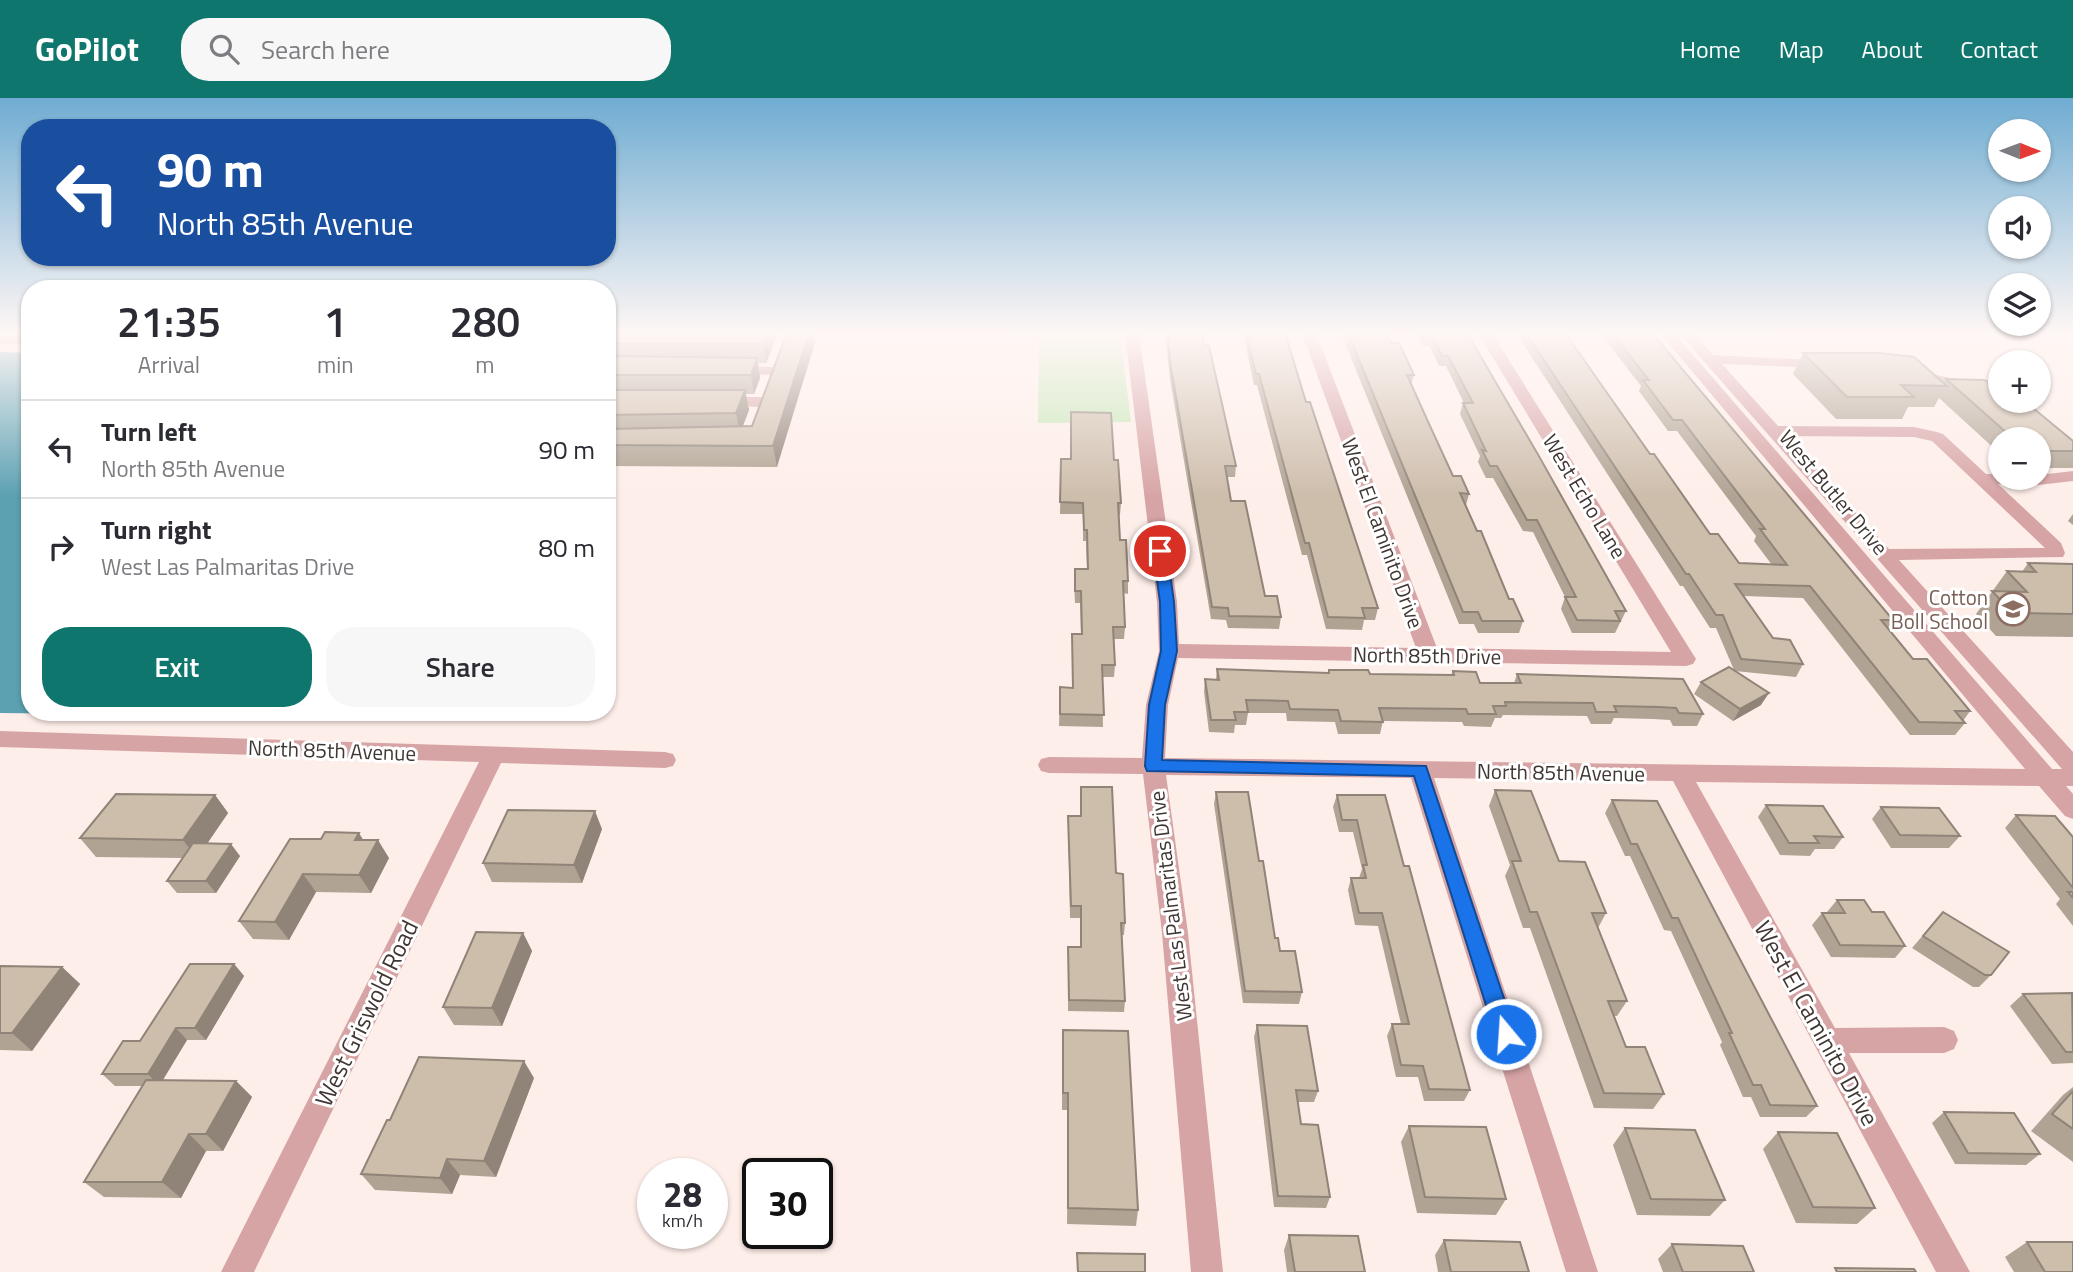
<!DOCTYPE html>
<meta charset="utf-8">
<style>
:root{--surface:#fff;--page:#f7f7f7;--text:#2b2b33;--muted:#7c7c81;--line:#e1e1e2;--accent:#0f766e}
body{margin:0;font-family:"Titillium Web",sans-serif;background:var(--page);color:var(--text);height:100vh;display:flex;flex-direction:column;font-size:26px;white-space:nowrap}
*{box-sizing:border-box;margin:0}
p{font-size:23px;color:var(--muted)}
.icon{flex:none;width:38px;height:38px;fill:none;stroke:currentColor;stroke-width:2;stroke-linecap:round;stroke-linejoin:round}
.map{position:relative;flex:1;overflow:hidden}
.details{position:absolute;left:21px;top:182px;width:595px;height:441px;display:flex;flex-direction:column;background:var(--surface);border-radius:28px;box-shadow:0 2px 5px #0004}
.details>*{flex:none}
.hud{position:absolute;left:21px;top:21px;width:595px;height:147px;border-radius:28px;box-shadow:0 2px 5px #0004;background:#1a4fa0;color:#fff;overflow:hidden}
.needle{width:46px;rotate:91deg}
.controls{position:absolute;left:1988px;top:21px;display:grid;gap:14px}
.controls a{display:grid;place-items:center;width:63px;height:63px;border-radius:50%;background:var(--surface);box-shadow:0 2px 5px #0004;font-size:35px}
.speed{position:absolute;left:637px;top:1060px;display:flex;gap:14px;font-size:35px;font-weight:700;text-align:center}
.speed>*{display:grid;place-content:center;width:91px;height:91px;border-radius:50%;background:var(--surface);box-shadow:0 2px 5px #0004;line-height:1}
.speed small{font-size:18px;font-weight:400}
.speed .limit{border:4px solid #111;border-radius:10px;background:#fff;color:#111}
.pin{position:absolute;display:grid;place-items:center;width:60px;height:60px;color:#fff;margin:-30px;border:4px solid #fff;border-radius:50%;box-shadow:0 2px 7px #0007}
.me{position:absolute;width:77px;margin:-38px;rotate:342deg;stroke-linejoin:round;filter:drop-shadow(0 0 5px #0008)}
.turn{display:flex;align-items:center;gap:24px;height:147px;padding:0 21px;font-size:32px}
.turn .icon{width:91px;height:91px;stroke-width:2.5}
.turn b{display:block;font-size:49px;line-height:60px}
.eta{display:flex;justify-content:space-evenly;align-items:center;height:119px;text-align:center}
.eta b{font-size:42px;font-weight:600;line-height:49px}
.primary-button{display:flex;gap:14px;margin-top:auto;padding:14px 21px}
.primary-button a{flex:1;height:80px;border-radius:28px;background:var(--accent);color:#fff;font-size:28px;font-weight:600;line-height:80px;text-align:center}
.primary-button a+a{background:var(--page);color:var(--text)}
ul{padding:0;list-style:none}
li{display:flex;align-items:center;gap:21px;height:98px;padding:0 21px;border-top:2px solid var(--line)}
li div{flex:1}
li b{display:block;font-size:26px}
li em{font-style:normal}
header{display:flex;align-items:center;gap:42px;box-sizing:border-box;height:98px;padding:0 35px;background:var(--accent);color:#fff}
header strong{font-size:33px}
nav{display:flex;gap:38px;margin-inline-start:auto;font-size:24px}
.search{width:490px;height:63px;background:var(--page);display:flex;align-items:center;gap:18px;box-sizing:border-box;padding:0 24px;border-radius:28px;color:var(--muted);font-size:26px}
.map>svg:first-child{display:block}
.green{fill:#c4e7b7}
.water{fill:#5ba1b2}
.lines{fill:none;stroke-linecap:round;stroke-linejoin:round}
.minor{fill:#d7a4a6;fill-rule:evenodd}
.wall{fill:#b0a393}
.shaded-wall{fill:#908478}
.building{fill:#cdbdab;stroke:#908478;stroke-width:2}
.route{fill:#1a73e8;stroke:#114b97;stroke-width:2}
.labels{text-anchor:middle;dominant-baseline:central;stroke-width:6;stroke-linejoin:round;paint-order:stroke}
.street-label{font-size:21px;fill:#403633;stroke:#fff}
.education-label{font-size:21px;fill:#785e54;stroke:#fff;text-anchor:end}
.near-street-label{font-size:24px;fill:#403633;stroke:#fff}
</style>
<header>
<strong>GoPilot</strong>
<div class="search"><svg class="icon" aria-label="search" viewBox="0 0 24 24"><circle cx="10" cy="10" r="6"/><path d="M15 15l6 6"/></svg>Search here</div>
<nav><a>Home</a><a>Map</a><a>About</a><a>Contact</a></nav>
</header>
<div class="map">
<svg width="2073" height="1174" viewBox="0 0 2073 1174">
<rect width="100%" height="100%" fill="#feeee9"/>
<path class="green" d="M1039,235H1120L1131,324L1038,325Z"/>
<path class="water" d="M0,254L30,255V614H270L267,618L0,615Z"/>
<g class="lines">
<g class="minor">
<path d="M1125,235H1139L1177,504L1179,546L1416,550L1302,235H1316L1437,550L1671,554L1478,235H1492L1696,561L1693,566L1686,568L1178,560L1168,607L1165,660L2025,671L1660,235H1674L2052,671H2062L1679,235H1694L1713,257L1831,263L1833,266L1831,269L1826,270L1722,266L1778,328L1914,329L1937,334L1943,336L1986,376H2000V380H2039V377L2073,373V383L2038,387L1998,386L2061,445L2065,455L2063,459L1899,462L2073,654V688H2066L2073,696V721L2065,718L2039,688L1696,684L1835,930L1944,929L1954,933L1958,942L1954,951L1944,955H1849L1970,1174H1936L1673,683L1434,680L1598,1174H1566L1411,680L1166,677L1188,835L1223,1174H1191L1162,835L1143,676L1049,675L1041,673L1038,667L1041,661L1049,659L1142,660L1146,607L1159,553L1157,504ZM1787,338L1914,339L1932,343L2045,450L1889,451Z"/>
<rect x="0" y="238" width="30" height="8"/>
<path d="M730,268L773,269L780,273L773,277L725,275L723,272L725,269Z"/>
<path d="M1910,271L1990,289L2000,295V303H2007L2000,306L1980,295L1905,278L1903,275L1905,272Z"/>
<path d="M718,299H762L770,304L762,309L713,307L710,304Z"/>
<path d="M0,633L665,654L673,656L676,662L673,668L665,670L501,665L254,1174H221L479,664L0,649Z"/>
</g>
</g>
<g class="wall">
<path d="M607,235H778L766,265H758L760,280L754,296H746L749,312L743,328H752L787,235L777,369L607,368Z"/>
<path d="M1165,235H1202L1236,368L1235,379H1227L1231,403L1265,498L1281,519L1279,531L1228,530L1226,522L1211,521L1170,281Z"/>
<path d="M1243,235H1285L1306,304L1378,510L1375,522H1364L1362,532L1326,531L1307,457H1302L1257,287H1254Z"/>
<path d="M1341,235H1386L1391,245L1414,277L1411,287L1453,378L1469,396L1466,407L1477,433L1509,501L1523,523L1519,535H1478L1474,526H1459Z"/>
<path d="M1417,235H1467L1626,513L1615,535H1572L1561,511L1565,499L1533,434L1523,433L1493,380H1486L1478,364L1480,358L1460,316L1463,305H1464L1446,268H1439L1430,248H1423Z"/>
<path d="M1516,235H1565L1650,356L1710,436L1739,465L1772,467L1754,443L1756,438L1677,333H1668L1639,293L1641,288L1600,235H1652L1893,522L1888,530L1913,561L1970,613L1963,623L1965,625L1955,637H1910L1803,500L1744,498L1773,540L1803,566L1796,579L1735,573L1761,607L1733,623L1694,596L1701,584L1734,572L1716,530H1710L1683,488H1680Z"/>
<path d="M1803,255L1944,285L1946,281L2073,343V370H2039V341H2000V353H1997L1939,300L1934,309H1908L1902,321H1836L1793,276Z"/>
<path d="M1061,361L1114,362L1121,405L1120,417H1119L1120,442L1128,483V496L1123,495L1125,529L1124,541H1114L1115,567L1114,579H1102L1103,629L1059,628L1060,589L1072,590L1081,536L1080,505H1075L1074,483L1087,471L1086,443H1083V416H1060Z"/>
<path d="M2073,416V427L2068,423Z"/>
<path d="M2028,465L2073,466V539L1996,538L1976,516L2007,473L2022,474Z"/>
<path d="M1217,571L1328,575L1329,572L1370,576L1451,577L1453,573L1480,585H1514L1517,576L1703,616L1697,628H1673L1670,622L1653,621L1614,620L1611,626H1591L1587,618L1503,617L1501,620H1495L1491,629L1464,628L1462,624L1383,623L1380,636H1338L1335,624L1287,623L1286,615H1248L1246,627H1235L1234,635L1209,634L1204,594L1205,581H1216Z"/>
<path d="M1081,689L1116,775L1125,825L1124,837H1122L1125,903L1124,914L1068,913V849H1081L1080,820H1070L1068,718H1080Z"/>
<path d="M1495,692L1606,815L1598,830L1627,903L1617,918H1614L1626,949L1664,996L1653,1011L1594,1010L1530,830H1523L1505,778L1510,767L1489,708Z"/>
<path d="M1216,694L1259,763L1275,840L1280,853L1302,894L1299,906L1243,905L1214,706Z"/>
<path d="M215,697L228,715L207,746L240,758L216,795H177L167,783L183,760L96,759L80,740Z"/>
<path d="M1337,697L1404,768L1470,992L1464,1003H1424L1418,979H1396L1387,938L1392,926H1401L1378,828L1355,827L1348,792L1351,780H1359L1362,771L1353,734H1339L1333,709Z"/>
<path d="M1612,702L1817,1008L1806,1019H1760L1751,999H1743L1720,947L1722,944L1671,833L1664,832L1630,758H1625L1605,715Z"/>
<path d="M1766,707L1843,739L1834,751H1815L1810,758L1780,757L1758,719Z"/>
<path d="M1881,709L1960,738L1949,750H1891L1872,721Z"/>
<path d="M2016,717L2073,739V828L2056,806L2060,801L2005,730Z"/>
<path d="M602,731L582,785L492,784L483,765Z"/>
<path d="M290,741L364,742L389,760L371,795L316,794L289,842L253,841L239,823Z"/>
<path d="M1837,802L1872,814L1905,848L1895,860L1831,859L1812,827L1822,815H1828L1827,814Z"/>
<path d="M1943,814L1991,877L1979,889H1973L1912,850Z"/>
<path d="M523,835L532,853L502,928L454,927L443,909Z"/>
<path d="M234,866L244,878L206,942H187L163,982L236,983L252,999L223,1053H206L181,1100L104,1099L84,1084L142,988H115L102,976Z"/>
<path d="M0,868L62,869L80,886L32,953L0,952Z"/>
<path d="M2023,896H2073V965L2052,966L2010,908Z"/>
<path d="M1257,927L1318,993L1314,1004H1298L1301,1026L1330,1099L1326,1110L1274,1109L1254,939Z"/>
<path d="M1062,949L1138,1112L1136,1128L1067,1126L1068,1012H1062Z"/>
<path d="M534,980L496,1079L460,1077L452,1096L375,1092L361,1076L390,1022Z"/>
<path d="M2073,989V1064L2031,1033L2063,997Z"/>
<path d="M1944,1014L2040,1056L2026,1067L1955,1066L1932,1025Z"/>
<path d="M1409,1028L1506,1101L1496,1117L1417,1115L1401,1044Z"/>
<path d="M1625,1030L1725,1102L1710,1118L1637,1117L1613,1047Z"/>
<path d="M1778,1034L1875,1110L1857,1126L1796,1125L1763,1051Z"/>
<path d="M1289,1137L1365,1174H1287L1284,1152Z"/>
<path d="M1444,1142L1529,1174H1438L1435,1157Z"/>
<path d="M2027,1144L2073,1174H2014L2005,1159Z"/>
<path d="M1672,1146L1754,1174H1663L1658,1161Z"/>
</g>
<g class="shaded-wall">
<path d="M767,235H778L766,265L763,246Z"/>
<path d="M809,235H818L777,369L773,348Z"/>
<path d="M757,260L760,280L754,296L751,277Z"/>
<path d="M745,292L749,312L740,335L736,315Z"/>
<path d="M1769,595L1761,607L1733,623L1740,611Z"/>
<path d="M215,697L228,715L197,760L183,742Z"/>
<path d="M595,713L602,731L582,785L574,767Z"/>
<path d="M359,735L370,753L355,742Z"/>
<path d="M378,742L389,760L371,795L359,777Z"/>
<path d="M231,746L240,758L216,795L206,783Z"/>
<path d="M303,776L316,794L289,842L275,824Z"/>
<path d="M523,835L532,853L502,928L492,910Z"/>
<path d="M234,866L244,878L206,942L195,930Z"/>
<path d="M62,869L80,886L32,953L12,935Z"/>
<path d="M176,930L187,942L159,988L148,976Z"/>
<path d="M524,963L534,980L496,1079L484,1063Z"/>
<path d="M236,983L252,999L223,1053L206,1036Z"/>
<path d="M189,1036L206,1053L181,1100L162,1084Z"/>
<path d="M447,1061L460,1077L452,1096L440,1080Z"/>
</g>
<g class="building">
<path d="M607,235H767L763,246H607Z"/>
<path d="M787,235H809L773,348L607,347V331L752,328Z"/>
<path d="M1167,235H1202L1204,247L1209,248L1236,368H1225L1231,403H1245L1265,498H1277L1281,519L1229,518L1228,510L1212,509L1171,270Z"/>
<path d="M1246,235H1285L1306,304H1310L1378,510H1362L1365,520L1328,519L1309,445H1305L1259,276H1256Z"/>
<path d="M1348,235H1386L1391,245H1399L1414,277H1407L1430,328L1453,378H1461L1469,396L1460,395L1477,433H1481L1509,501H1513L1523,523H1482L1478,514H1463Z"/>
<path d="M1424,235H1467L1540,360L1626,513H1615L1620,523L1577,522L1565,499H1576L1537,422H1527L1497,368H1490L1482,352L1486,353L1463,305H1473L1448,258H1442L1432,238H1426Z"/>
<path d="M1526,235H1565L1650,356H1654L1710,436H1718L1739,465L1787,467L1760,431H1765L1682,322H1673L1643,282H1649L1612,235H1652L1893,522H1881L1913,561H1927L1970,613H1955L1965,625L1919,624L1810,488L1735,486L1773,540L1790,542L1803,566L1741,561L1723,517H1716L1689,476H1686Z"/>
<path d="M1803,255H1879L1914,259L1947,288L1901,287L1914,299H1847Z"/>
<path d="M607,258L757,260L751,277H607Z"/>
<path d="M1946,281L1984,282L2000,289V303H2023L2033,310L2073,343V353H2044L2039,348V341H2031L2025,336H2008Z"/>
<path d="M607,292H745L736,315L607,317Z"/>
<path d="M1071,314L1111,315L1114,362H1118L1121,405H1118L1120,442H1126L1128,483H1123L1125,529H1113L1115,567H1102L1104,617L1060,616V589L1073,590L1072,536H1082L1081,493H1075V471H1088L1087,432H1084L1083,405L1060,404L1061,361H1071Z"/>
<path d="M2028,465L2073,466V516L2013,515L1992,493L2027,494L2007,473L2036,474Z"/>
<path d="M1729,569L1769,595L1740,611L1701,584Z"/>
<path d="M1217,571L1329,575V572H1368L1370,576L1454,577L1453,573L1476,574L1480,585H1521L1517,576L1683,581L1703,616L1679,615L1676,610L1659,609L1614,608L1617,614H1596L1593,605L1505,604L1506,608H1493L1496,616H1468L1466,611L1379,610L1383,624L1341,623L1338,612L1290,611L1288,603L1246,602L1248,614H1234L1236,622H1211L1205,581L1219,582Z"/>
<path d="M1081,689H1112L1116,775L1123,776L1125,825H1121L1125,903L1069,902L1068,849H1081V808H1071L1068,718H1081Z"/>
<path d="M1495,692L1531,693L1559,763L1585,764L1606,815H1592L1627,903H1608L1626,949H1645L1664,996L1604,995L1537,814H1530L1512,763H1521Z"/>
<path d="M1216,694H1248L1259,763H1263L1275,840H1278L1280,853H1295L1302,894L1245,893Z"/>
<path d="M116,696L215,697L183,742L80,740Z"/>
<path d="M1337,697H1385L1404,768H1409L1470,992L1429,991L1423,968L1401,967L1392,926H1409L1382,815H1359L1351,780H1366L1363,767H1367L1357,722H1342Z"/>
<path d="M1612,702L1657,703L1817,1008L1770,1007L1761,987H1753L1729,935H1732L1678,820H1672L1637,746H1631Z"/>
<path d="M1766,707L1823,708L1843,739L1814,738L1819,745H1789Z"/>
<path d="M1881,709L1939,710L1960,738L1900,737Z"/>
<path d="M508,712L595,713L574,767L483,765Z"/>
<path d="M2016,717L2055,718L2073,739V790Z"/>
<path d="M325,734L359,735L355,742H378L359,777L303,776L275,824L239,823L290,741H321Z"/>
<path d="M193,745L231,746L206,783H167Z"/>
<path d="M2068,794H2073V800Z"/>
<path d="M1837,802H1864L1872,814H1884L1905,848L1840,847L1822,815H1845Z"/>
<path d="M1943,814L2009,854L1991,877H1985L1923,838Z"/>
<path d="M476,834L523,835L492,910L443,909Z"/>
<path d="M190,866H234L195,930H176L148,976H102L123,943H140Z"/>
<path d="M0,868L62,869L12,935H0Z"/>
<path d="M2072,895L2073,954H2066L2023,896Z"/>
<path d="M1257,927L1307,928L1318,993L1296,992L1301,1026L1318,1027L1330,1099L1278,1098Z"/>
<path d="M1063,932L1128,933L1138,1112L1068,1110V995H1063Z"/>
<path d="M419,959L524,963L484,1063L447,1061L440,1080L361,1076L387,1022H390Z"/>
<path d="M146,982L236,983L206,1036H189L162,1084H84Z"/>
<path d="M2073,993V1031L2052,1016Z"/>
<path d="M1944,1014L2014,1015L2040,1056L1968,1055Z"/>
<path d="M1409,1028L1486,1029L1506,1101L1425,1099Z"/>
<path d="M1625,1030L1695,1032L1725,1102L1651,1101Z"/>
<path d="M1778,1034L1837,1035L1875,1110L1813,1109Z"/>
<path d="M1289,1137L1358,1138L1365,1174H1295Z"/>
<path d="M1444,1142L1520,1144L1529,1174H1451Z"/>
<path d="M2027,1144H2073V1174H2045Z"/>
<path d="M1672,1146L1743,1148L1754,1174H1683Z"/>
<path d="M1077,1155L1145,1156V1174H1078Z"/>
<path d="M1835,1170L1914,1171L1916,1174H1837Z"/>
</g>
<linearGradient id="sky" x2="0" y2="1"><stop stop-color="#6facd2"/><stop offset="0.59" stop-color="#fff7f5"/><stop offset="1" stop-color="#fff7f5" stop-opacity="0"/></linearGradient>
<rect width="2073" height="399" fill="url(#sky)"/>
<path class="route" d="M1160,449L1167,453L1174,504L1177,553L1165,607L1162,662L1426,668L1516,936L1513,943L1506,946L1498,943L1495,936L1414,678L1147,673L1145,668L1149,607L1161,553L1160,504L1153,453Z"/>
<defs>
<symbol id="school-ring" viewBox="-11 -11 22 22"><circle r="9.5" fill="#fff" stroke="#8d6e63" stroke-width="1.5"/><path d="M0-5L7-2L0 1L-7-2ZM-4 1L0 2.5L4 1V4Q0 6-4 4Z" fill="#8d6e63"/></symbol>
</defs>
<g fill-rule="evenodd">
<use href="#school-ring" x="1994" y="492" width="38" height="38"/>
</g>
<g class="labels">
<g class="street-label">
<text transform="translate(1834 394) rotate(50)">West Butler Drive</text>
<text transform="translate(1585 398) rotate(59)">West Echo Lane</text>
<text transform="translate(1383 435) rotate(70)">West El Caminito Drive</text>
<text transform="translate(1427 557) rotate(1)">North 85th Drive</text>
<text transform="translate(332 652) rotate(2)">North 85th Avenue</text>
<text transform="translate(1561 674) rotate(1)">North 85th Avenue</text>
<text transform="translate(1170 808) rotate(-97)">West Las Palmaritas Drive</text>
</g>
<g class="education-label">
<text x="1988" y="499">Cotton<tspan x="1988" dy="24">Boll School</tspan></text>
</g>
<g class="near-street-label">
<text transform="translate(366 915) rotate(-64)">West Griswold Road</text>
<text transform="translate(1817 925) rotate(61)">West El Caminito Drive</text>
</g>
</g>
</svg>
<div class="controls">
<a><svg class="needle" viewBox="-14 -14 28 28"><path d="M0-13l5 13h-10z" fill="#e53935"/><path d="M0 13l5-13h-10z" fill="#7c7c81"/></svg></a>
<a><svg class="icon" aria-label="sound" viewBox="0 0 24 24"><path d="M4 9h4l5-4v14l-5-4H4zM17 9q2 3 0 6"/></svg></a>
<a><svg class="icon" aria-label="layers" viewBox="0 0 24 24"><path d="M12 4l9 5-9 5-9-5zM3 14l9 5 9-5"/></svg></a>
<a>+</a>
<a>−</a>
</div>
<div class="speed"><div>28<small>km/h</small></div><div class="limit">30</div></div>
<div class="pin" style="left:1160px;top:453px;background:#d93025"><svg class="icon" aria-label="arrive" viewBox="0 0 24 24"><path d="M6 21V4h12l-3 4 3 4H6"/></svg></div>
<svg class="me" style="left:1506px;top:936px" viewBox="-20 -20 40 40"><circle r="17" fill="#1a73e8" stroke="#fff" stroke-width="3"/><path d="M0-11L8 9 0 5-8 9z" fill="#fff"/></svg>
<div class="hud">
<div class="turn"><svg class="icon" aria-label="left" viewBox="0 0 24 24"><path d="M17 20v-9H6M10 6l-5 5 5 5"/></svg><div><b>90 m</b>North 85th Avenue</div></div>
</div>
<section class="details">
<div class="eta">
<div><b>21:35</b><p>Arrival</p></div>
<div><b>1</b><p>min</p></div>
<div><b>280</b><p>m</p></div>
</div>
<ul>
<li><svg class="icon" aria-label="left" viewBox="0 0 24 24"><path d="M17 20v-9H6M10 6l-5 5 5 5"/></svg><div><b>Turn left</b><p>North 85th Avenue</p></div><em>90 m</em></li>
<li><svg class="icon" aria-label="right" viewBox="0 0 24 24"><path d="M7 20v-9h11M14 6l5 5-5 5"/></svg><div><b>Turn right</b><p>West Las Palmaritas Drive</p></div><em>80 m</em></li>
</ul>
<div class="primary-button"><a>Exit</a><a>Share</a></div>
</section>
</div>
